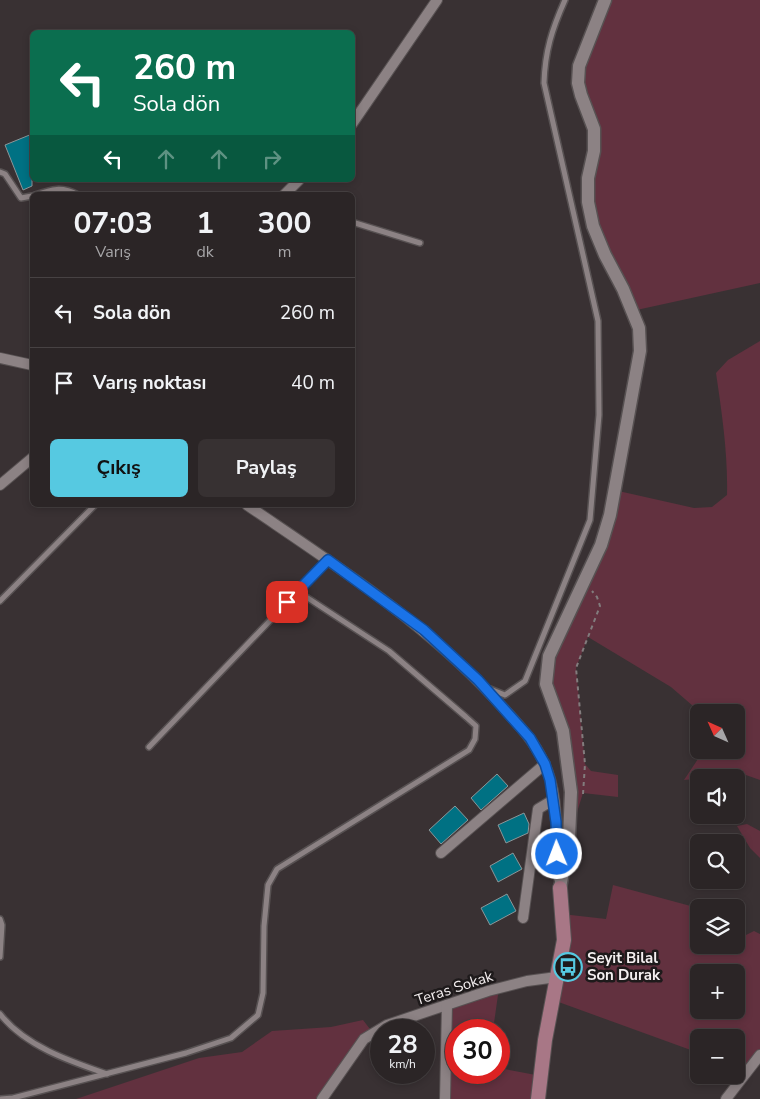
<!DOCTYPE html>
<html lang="tr">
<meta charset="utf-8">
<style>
:root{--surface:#2b2526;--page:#373132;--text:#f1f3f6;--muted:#a6a5a7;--line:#474243;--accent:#56c9e1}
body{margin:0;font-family:"Nunito Sans",sans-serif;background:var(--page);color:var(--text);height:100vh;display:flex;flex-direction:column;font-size:19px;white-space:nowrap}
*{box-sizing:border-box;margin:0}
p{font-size:16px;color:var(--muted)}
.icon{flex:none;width:28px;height:28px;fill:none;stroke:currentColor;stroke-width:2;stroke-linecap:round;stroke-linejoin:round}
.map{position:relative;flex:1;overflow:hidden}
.side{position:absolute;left:30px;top:192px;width:325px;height:315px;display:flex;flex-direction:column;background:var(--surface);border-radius:8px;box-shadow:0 2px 8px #0003,0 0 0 1px var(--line)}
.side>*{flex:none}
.top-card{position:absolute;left:30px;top:30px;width:325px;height:152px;border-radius:8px;box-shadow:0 2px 8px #0003,0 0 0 1px var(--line);background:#0b6e4f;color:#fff;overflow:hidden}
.needle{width:32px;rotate:315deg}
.fabs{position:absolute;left:690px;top:704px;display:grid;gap:10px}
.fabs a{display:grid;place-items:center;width:55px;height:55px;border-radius:8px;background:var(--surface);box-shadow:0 2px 8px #0003,0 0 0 1px var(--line);font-size:25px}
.speed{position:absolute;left:370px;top:1019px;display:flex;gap:10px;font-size:25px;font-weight:700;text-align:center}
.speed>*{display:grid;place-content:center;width:65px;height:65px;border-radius:50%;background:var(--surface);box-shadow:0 2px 8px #0003,0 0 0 1px var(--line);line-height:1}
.speed small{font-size:12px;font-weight:400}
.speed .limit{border:8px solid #d22;background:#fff;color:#111}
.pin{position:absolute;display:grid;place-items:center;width:42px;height:42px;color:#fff;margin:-21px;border-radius:10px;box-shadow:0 2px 8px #0006}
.me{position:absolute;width:55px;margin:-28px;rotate:359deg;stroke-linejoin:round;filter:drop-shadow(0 0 4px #0008)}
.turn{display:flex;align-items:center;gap:18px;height:105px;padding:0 20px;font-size:22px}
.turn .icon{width:65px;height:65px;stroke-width:2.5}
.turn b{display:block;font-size:35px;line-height:42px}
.lanes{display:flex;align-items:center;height:48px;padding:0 20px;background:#0003;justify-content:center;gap:25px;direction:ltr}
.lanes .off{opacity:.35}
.eta{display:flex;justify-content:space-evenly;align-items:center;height:85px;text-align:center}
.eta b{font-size:30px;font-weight:700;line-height:35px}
.button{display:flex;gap:10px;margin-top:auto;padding:10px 20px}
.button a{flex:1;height:58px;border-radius:8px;background:var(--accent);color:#111;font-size:20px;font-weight:700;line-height:58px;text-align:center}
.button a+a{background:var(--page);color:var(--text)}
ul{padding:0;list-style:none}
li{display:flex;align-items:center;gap:15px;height:70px;padding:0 20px;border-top:1px solid var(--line)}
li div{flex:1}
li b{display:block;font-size:19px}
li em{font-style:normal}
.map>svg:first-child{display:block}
.green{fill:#62313f;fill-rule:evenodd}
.building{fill:#007183;stroke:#8c9699}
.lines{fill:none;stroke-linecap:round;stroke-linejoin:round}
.service-casing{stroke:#575152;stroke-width:8}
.minor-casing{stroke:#575152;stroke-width:12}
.tertiary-casing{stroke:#575152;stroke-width:15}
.secondary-casing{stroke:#575152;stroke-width:16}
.path{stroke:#827c7d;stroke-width:2;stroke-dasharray:4 4;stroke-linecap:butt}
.service{stroke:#8c8284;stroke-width:5}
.minor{stroke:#8c8284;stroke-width:10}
.tertiary{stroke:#8c8284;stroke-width:12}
.secondary{stroke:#a87786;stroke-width:14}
.route-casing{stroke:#114b97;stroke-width:12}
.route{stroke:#1a73e8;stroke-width:9}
.labels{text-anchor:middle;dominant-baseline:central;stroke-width:5;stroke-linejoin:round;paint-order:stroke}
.poi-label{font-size:15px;font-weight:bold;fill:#f4eff0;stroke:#1e1a1b;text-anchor:start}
.street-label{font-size:15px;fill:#f4eff0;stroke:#1e1a1b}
</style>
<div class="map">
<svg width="760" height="1099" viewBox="0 0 760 1099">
<rect width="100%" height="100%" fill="#393133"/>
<g class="green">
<path d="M605,0H760V283L632,311L593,226L594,151L579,66Z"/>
<path d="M760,341V780L743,774L684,780L704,750H736V712H700L671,687L588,637L576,668L585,764L591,771L618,775V797L583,793L569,838L571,792L550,697L549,656L601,545L614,490L694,508L712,507L727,495C728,454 722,414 716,373L728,360Z"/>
<path d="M747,824L760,831V858L750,848L737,826Z"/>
<path d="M613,885L698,908L699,945H736V940L754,931L760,934V1055L748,1070L736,1066V1038H699V1053L553,1000L562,914L606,919ZM699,972H736V1010H699Z"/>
<path d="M499,988L493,1030H456V1072H499V1068L541,1076L538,1099H445L447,1005Z"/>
<path d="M363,1020L373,1033L322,1099H76L199,1058L242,1052L272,1031L331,1027Z"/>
</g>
<g class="building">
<path d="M32,134V186L23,190L5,145Z"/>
<path d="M497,774L508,786L481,810L471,798Z"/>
<path d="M455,806L468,820L441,844L429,830Z"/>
<path d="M524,813L529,824L528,833L506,843L498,825Z"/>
<path d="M513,853L522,869L498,882L490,866Z"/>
<path d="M507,894L516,911L490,925L481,908Z"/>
</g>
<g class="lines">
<defs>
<g id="service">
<path d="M0,172L5,174L21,198L32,196"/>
<path d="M35,195C52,189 62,186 78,195"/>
<path d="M352,222L420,243"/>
<path d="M0,601L95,505"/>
<path d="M490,689L505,695L525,681L590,520L599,415L598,321L544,83C545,51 552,29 565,0"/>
<path d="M149,747L328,560"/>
<path d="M0,919L2,925L0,957"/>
<path d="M0,1014C25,1046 69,1061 107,1074"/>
<path d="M1,1099L13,1098L186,1053L231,1038L258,1015L263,993L264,926L268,885L277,869L469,750L475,739L476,726L466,717L389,651L297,591"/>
</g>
<g id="minor">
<path d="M352,124L437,0"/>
<path d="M284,195L299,180"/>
<path d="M0,358L32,365"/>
<path d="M0,485L32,458"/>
<path d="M247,505C335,565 423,621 496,700C514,720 533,738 544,763C561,798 554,841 559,878"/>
<path d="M441,853L545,764"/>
<path d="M523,918L538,809L553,800"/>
<path d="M322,1099L364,1039L387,1025L488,991L527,981L557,977"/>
<path d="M445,1099L447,1005"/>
<path d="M726,1099L760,1055"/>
</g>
<path id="tertiary" d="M560,888L569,838L571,792L563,731L546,684L549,656L601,545L610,515L640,351L639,328L623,289L605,255L593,226L588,202V178L594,151V129L581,95L578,83L579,66L605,0"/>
<path id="secondary" d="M538,1099L545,1040L564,940L560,888"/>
</defs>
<use href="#service" class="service-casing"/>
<use href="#minor" class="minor-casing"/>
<use href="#tertiary" class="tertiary-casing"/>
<use href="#secondary" class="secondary-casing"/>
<path class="path" d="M583,794L585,764L576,668L600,606L597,597L592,591"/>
<use href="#service" class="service"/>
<use href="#minor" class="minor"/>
<use href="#tertiary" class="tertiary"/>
<use href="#secondary" class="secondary"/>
</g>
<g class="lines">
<defs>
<path id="route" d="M287,602L328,560L424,630L478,680L530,738L545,764L550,780L556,822L557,854"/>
</defs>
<use href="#route" class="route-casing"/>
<use href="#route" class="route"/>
</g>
<defs>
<symbol id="bus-ring" viewBox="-11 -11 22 22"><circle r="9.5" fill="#1e1a1b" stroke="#56c9e1" stroke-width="1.5"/><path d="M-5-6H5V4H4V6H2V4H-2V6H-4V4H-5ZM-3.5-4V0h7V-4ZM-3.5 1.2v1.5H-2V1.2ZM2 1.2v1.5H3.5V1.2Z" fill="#56c9e1"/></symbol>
</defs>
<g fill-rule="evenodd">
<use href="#bus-ring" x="552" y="951" width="32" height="32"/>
</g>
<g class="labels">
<g class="poi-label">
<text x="587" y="958">Seyit Bilal<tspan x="587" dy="17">Son Durak</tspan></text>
</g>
<g class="street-label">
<text transform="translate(454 988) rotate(-18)">Teras Sokak</text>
</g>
</g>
</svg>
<div class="fabs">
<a><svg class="needle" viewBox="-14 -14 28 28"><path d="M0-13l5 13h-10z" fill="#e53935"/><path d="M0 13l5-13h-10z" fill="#a6a5a7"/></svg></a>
<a><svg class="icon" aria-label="sound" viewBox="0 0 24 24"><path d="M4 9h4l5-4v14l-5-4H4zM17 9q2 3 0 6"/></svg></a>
<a><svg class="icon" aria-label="search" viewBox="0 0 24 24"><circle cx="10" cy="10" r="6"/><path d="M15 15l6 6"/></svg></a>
<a><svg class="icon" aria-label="layers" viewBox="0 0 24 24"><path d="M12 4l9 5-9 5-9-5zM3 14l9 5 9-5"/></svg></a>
<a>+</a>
<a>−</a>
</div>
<div class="speed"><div>28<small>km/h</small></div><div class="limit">30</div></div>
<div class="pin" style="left:287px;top:602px;background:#d93025"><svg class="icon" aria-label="arrive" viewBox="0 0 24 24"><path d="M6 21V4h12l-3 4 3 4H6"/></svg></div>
<svg class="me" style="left:557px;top:854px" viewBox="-20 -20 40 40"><circle r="17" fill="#1a73e8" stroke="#fff" stroke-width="3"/><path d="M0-11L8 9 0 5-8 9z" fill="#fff"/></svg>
<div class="top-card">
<div class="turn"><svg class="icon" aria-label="left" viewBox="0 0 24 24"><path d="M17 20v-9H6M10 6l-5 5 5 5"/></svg><div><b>260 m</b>Sola dön</div></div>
<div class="lanes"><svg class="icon" aria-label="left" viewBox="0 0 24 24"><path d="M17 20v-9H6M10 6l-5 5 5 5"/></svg><svg class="icon off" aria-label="ahead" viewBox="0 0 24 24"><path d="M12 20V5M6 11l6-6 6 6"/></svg><svg class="icon off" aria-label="ahead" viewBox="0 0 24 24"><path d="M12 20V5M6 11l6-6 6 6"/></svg><svg class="icon off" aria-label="right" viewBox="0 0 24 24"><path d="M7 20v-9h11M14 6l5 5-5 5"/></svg></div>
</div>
<section class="side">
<div class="eta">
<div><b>07:03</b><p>Varış</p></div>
<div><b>1</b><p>dk</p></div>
<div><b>300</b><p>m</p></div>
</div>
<ul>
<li><svg class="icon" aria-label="left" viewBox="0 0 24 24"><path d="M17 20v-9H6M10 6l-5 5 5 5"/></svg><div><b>Sola dön</b></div><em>260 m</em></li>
<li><svg class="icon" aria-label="arrive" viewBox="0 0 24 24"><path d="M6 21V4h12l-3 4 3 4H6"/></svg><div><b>Varış noktası</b></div><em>40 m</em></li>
</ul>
<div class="button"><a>Çıkış</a><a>Paylaş</a></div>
</section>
</div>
